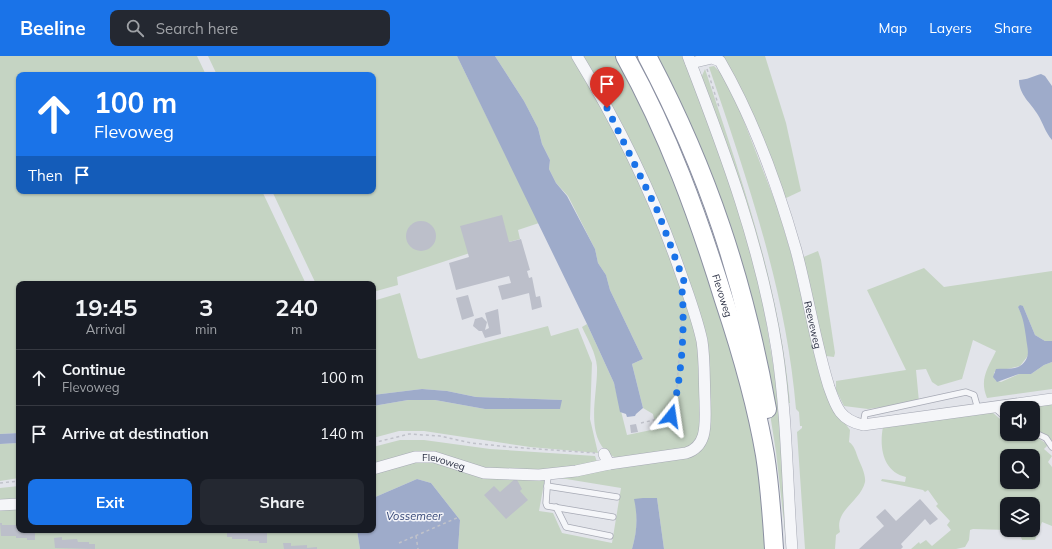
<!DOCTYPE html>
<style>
:root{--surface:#171b24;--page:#242831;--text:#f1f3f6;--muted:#9ea1a6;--line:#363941;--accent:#1a73e8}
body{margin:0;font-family:Mulish,sans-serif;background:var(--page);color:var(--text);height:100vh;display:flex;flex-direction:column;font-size:15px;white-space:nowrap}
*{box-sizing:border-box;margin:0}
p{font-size:13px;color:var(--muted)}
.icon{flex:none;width:22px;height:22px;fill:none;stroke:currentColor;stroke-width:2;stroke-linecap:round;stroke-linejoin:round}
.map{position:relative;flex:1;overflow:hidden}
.drawer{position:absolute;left:16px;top:225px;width:360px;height:252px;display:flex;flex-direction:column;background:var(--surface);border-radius:8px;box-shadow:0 1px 3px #0004}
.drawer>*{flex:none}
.hud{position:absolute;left:16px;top:16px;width:360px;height:122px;border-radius:8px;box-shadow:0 1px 3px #0004;background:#1a73e8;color:#fff;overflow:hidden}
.controls{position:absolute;left:1000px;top:345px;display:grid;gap:8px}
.controls a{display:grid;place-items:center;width:40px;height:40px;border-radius:8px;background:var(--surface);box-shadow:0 1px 3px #0004;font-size:20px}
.pin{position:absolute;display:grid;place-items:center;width:34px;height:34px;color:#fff;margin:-41px -17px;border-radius:50% 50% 50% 0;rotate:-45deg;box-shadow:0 0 4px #0007}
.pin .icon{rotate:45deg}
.me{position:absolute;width:44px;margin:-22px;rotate:15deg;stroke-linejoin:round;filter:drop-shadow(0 0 3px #0008)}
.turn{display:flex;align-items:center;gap:14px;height:84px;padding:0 12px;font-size:18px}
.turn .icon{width:52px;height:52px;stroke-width:2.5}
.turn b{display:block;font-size:28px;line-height:34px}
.then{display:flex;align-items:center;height:38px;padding:0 12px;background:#0003;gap:8px;font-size:15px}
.eta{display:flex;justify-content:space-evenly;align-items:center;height:68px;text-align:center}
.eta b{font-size:24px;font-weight:700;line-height:28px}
.cta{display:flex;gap:8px;margin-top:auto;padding:8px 12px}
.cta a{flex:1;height:46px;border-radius:8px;background:var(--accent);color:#fff;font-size:16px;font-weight:700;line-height:46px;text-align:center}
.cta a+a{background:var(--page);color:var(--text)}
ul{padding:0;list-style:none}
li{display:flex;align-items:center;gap:12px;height:56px;padding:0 12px;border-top:1px solid var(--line)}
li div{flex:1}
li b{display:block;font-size:15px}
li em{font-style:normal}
header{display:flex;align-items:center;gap:24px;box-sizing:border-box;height:56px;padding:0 20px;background:var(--accent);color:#fff}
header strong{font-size:19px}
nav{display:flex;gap:22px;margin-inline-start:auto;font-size:14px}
.search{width:280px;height:36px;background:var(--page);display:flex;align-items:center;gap:10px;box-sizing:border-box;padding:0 14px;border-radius:8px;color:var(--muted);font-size:15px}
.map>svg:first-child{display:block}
.green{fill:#c5d4c3;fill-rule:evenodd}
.water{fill:#9eabca}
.building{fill:#bcbfca}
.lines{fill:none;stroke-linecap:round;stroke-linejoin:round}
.service-casing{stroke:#a7aab5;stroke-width:7}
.minor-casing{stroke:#a7aab5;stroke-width:12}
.trunk-casing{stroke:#8a8fa1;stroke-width:20}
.path{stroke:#c0c2ca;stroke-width:1.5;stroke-dasharray:3 3;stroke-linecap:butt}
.service{stroke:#f5f6f9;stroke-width:5.5}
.minor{stroke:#f5f6f9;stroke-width:11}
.trunk{stroke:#fff;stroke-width:18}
.route{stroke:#1a73e8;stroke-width:7;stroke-dasharray:0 12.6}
.labels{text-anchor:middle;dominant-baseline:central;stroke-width:3;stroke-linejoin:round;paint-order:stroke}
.street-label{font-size:10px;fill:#2a2f43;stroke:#f2f3f8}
.water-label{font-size:11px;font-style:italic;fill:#344676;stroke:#f2f3f8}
</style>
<header>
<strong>Beeline</strong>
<div class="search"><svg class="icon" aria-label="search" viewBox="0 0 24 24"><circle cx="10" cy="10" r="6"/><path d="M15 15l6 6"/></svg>Search here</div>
<nav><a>Map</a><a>Layers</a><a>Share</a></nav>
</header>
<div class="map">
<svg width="1052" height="493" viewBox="0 0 1052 493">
<rect width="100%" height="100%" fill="#e2e4ea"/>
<g class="green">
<path d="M0,0H197L206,19H19V135H262L306,228H19V377L0,378Z"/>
<path d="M208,0H457L539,167L518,174L520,183L479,194L397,221L398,229L373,236V228H316L272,135H373V19H217Z"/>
<path d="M495,0H574L635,115L679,222L698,288L702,374L699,382L688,392L616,402C582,385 598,341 597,311C596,297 588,284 582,271L587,268L614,327L627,379L656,373L653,358L643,352L632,308L643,303L610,234L606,219L598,207L595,193L568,140L556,127L549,113L550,104L542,88L538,72L524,45Z"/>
<path d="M582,0H621L647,50L733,284L759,409L767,493H664L657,442L635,444C638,462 637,476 632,493H458L460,464L431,427L417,423L373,442V418L416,403L545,422L539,455L553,457L562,477L612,487L621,432L554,421L699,393L701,266Z"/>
<path d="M650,0H684L737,147L762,241L778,339L787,493L776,396L762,307Z"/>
<path d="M723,0H765L786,67L801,135L784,143Z"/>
<path d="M714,10L721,17L740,55L778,153L792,201L819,317C826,340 836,355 850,374L849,386C854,389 856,396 858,402C861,409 866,419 865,426C861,445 834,454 840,476L836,479L835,493H805L797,376L802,372V370H800L799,356L796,353C786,234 747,123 709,11Z"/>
<path d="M705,13C742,125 779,228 790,347H788L750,159L731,100L701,22Z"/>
<path d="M818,195L821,204L835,297L834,301L826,300L801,202Z"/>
<path d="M924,212L944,231L1052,215V285H1045L1035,279L1023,250L1018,251L1025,265L1029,296L1027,301L1020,310L994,316L995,324L1001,326L1019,318H1031L1044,309L1052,306V333L987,342C979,323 988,312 996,295L973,284L962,323L938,330L932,326L926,313L916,314L919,346L868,353L844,350L836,334V325L906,314L867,234Z"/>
<path d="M400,237L418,302L421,303L548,270L551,280L578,272L592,307L590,363L598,397L530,391L424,375H399L373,382V350L408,344H435L485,353L508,352L562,344L476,341L447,335L422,333L373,339V245Z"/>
<path d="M1052,347V385L1047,379L1033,373V352H1020Z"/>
<path d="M992,356L1007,369V378C1023,378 1035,378 1048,389L1044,393L1052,400L1048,406L1052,411V470L1042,466L1035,484H1022L1019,475L1009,474H1033V448H1007V474L973,473L970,474L969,484L965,491L956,493H911L919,486L920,488L926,484L932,490L951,474L947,469L950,465L936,450L938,448L928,434L925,436L923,434L881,425L882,423L905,426L906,421C883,416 879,391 883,371ZM1007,400H1033V426H1007Z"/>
<path d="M400,384H424L490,393L595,400L597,406L543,416L485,413L434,396L373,411V391Z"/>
<path d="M19,387V422L0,425V388Z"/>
<path d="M19,430V444L0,445V432Z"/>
<path d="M19,452V474H357L360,493H0V453Z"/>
</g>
<g class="water">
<path d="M457,0H495L524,45L538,72L542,88L550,104L549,113L556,127L567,140L595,193L598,207L606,219L610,234L643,303L632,308L643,352L636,358L635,360L627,361L626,358L620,356L614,327L587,268Z"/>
<path d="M1041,18L1045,20L1052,30V84C1045,76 1043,67 1038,59C1031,47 1019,39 1019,24C1026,24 1034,20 1041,18Z"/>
<path d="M1020,249L1023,250L1035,279L1045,285H1052V306L1044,309L1031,318H1019L997,326L993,321L996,313C1004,312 1013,314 1020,310C1032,302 1027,292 1026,281C1024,269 1024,264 1018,251Z"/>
<path d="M422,333L447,335L476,341L562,344L560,353H485L435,344H408L373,350V339Z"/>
<path d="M19,377V387L0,388V378Z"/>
<path d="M417,423L431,427L460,464L458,493H360L357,474H373V442Z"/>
<path d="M643,442H657L664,493H632C637,476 638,461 634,443Z"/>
</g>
<g class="building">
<path d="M502,159L509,186L521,183L530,214L527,215L529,222L532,221L536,241L540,240L542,251L532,254L529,237L502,244L498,230L511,227L509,220L456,234L449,207L469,201L460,170Z"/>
<circle cx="421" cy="180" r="15"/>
<path d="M468,239L474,260L462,264L456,242Z"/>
<path d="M498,253L501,278L485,282L482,275H479L473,270L475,263L482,261L487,266L485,274L489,272L485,257Z"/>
<path d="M636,368L638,376L631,377L630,369Z"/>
<path d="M516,422L522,433L520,435L528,444L506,463L484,439L494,430L500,436Z"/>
<path d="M920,443L938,463L930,469L925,463L901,488L903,491L901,493H859L884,470L876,461L885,453L896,465Z"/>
<path d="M0,467H2V469H18L19,474H35V484H27V482H16V480H1Z"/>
<path d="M227,474H261V476H267V487H259V485H248V483H232V481H227Z"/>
<path d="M62,481V484L77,483L78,486H89V488H95V493L55,492L54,482Z"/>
<path d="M283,487H291V490L307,489V492L317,491V493H284Z"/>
</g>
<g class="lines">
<defs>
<g id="service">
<path d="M994,351L1007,363"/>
<path d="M863,369L865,358L966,336L974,339L978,353"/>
<path d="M1033,376L1046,382L1052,391"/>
<path d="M548,418L546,447L547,450L613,461"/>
<path d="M547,430L617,441"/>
<path d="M556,451L566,471L610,480"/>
</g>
<g id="minor">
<path d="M688,0C725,96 761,192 777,294C787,360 787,427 792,493"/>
<path id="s1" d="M691,7L712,2L720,5C753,62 778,131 796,194C808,239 815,286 829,331C836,351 840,364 863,369L1052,343"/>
<path d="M604,398L609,408"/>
<path id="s2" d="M373,413L415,401H434L484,417L539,419L576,415L609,408L686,397C709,390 705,365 705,345C704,325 705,305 702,285C697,262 689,240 681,218C655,142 619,69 577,0"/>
<path d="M0,449L19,448"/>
</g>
<g id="trunk">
<path id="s3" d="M625,0C668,77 698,160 724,244C741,295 756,346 765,399C770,430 772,462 774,493"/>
<path d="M647,0C708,115 744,225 767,353"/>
</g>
</defs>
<use href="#service" class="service-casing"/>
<use href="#minor" class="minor-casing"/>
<use href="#trunk" class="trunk-casing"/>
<g class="path">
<path d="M707,13L719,51"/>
<path d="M641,367L671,360L677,332L682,254"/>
<path d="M373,387L409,378L440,380L471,387L510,391L595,397"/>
<path d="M0,427L19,425"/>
<path d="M416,480L418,493"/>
<path d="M399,487L459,461"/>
</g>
<use href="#service" class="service"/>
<use href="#minor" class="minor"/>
<use href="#trunk" class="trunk"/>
</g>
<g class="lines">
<path class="route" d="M607,52L658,156L685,228L682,234C685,270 682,325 671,360"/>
</g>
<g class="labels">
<g class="street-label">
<text stroke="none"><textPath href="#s3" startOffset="259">Flevoweg</textPath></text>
<text stroke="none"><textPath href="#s1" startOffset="311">Reeveweg</textPath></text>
<text stroke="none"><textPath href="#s2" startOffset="73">Flevoweg</textPath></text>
</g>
<g class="water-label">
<text x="414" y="460">Vossemeer</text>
</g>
</g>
</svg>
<div class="controls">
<a><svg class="icon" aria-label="sound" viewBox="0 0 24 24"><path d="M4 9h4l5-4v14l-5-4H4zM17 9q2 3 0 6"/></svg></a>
<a><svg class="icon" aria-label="search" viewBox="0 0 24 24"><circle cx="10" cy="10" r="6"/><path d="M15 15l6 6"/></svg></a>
<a><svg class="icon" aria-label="layers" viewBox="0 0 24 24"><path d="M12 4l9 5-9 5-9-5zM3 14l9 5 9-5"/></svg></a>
</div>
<div class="pin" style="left:607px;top:52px;background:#d93025"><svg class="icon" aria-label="arrive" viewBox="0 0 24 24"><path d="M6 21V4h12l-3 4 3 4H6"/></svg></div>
<svg class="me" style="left:671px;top:360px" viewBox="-20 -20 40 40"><path d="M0-17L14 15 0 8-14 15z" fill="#1a73e8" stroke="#fff" stroke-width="4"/></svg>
<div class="hud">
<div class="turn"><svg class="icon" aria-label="ahead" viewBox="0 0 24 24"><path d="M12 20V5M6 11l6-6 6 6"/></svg><div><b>100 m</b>Flevoweg</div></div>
<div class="then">Then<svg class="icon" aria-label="arrive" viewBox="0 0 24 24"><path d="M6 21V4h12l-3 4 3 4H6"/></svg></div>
</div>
<section class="drawer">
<div class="eta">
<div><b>19:45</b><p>Arrival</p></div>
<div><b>3</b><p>min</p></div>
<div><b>240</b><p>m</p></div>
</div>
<ul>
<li><svg class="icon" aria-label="ahead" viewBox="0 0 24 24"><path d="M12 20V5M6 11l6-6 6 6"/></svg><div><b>Continue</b><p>Flevoweg</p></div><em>100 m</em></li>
<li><svg class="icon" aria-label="arrive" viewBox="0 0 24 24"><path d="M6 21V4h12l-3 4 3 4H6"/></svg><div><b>Arrive at destination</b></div><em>140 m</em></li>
</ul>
<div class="cta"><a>Exit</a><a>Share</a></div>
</section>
</div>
